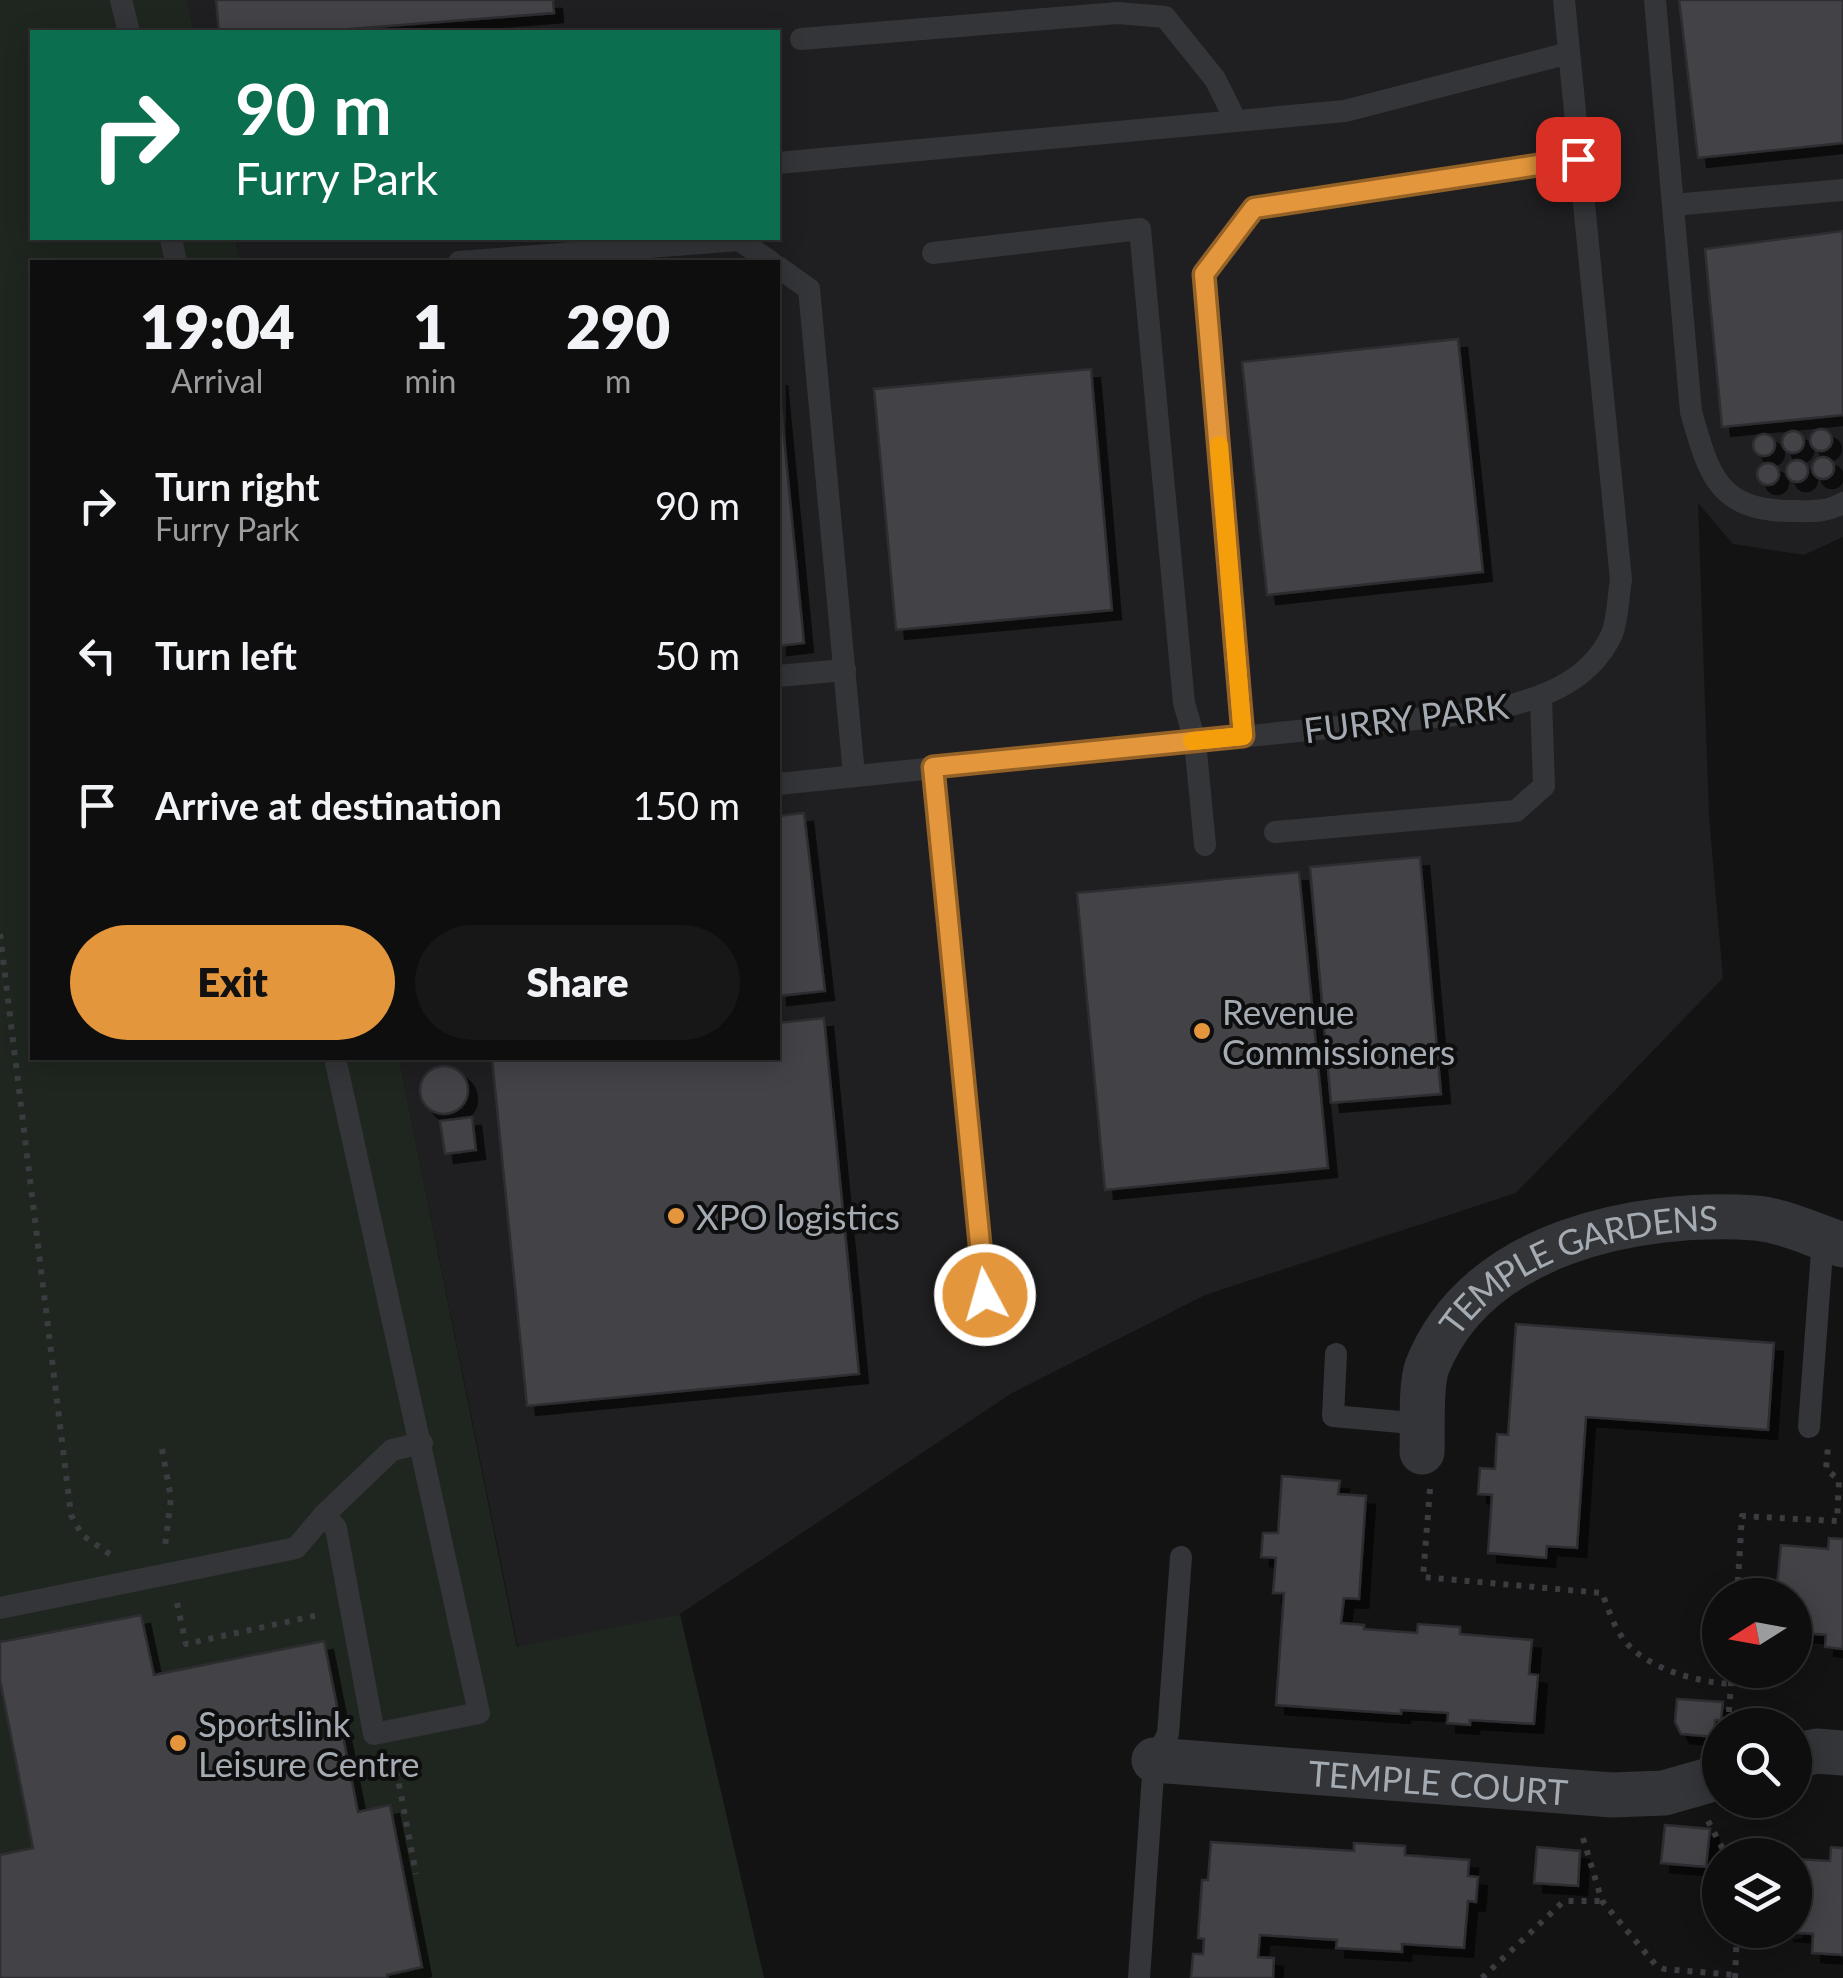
<!DOCTYPE html>
<style>
:root{--surface:#0e0e0f;--page:#171718;--text:#f1f3f6;--muted:#9b9c9e;--line:#2e2e2f;--accent:#e3963b}
body{margin:0;font-family:Lato,sans-serif;background:var(--page);color:var(--text);height:100vh;display:flex;flex-direction:column;font-size:38px;white-space:nowrap}
*{box-sizing:border-box;margin:0}
p{font-size:32px;color:var(--muted)}
.icon{flex:none;width:55px;height:55px;fill:none;stroke:currentColor;stroke-width:2;stroke-linecap:round;stroke-linejoin:round}
.map{position:relative;flex:1;overflow:hidden}
.sheet{position:absolute;left:30px;top:260px;width:750px;height:800px;display:flex;flex-direction:column;background:var(--surface);border-radius:0px;box-shadow:0 5px 25px #0003,0 0 0 2px var(--line)}
.sheet>*{flex:none}
.top-card{position:absolute;left:30px;top:30px;width:750px;height:210px;border-radius:0px;box-shadow:0 5px 25px #0003,0 0 0 2px var(--line);background:#0b6e4f;color:#fff;overflow:hidden}
.needle{width:65px;rotate:259deg}
.tools{position:absolute;left:1702px;top:1578px;display:grid;gap:20px}
.tools a{display:grid;place-items:center;width:110px;height:110px;border-radius:50%;background:var(--surface);box-shadow:0 5px 25px #0003,0 0 0 2px var(--line);font-size:50px}
.pin{position:absolute;display:grid;place-items:center;width:85px;height:85px;color:#fff;margin:-42px;border-radius:20px;box-shadow:0 5px 15px #0006}
.me{position:absolute;width:110px;margin:-55px;rotate:354deg;stroke-linejoin:round;filter:drop-shadow(0 0 8px #0008)}
.turn{display:flex;align-items:center;gap:35px;height:210px;padding:0 40px;font-size:45px}
.turn .icon{width:130px;height:130px;stroke-width:2.5}
.turn b{display:block;font-size:70px;line-height:85px}
.eta{display:flex;justify-content:space-evenly;align-items:center;height:170px;text-align:center}
.eta b{font-size:60px;font-weight:800;line-height:70px}
.action{display:flex;gap:20px;margin-top:auto;padding:20px 40px}
.action a{flex:1;height:115px;border-radius:60px;background:var(--accent);color:#111;font-size:40px;font-weight:800;line-height:115px;text-align:center}
.action a+a{background:var(--page);color:var(--text)}
ul{padding:0;list-style:none}
li{display:flex;align-items:center;gap:30px;height:150px;padding:0 40px}
li div{flex:1}
li b{display:block;font-size:38px}
li em{font-style:normal}
.map>svg:first-child{display:block}
.built{fill:#1f1f21}
.green{fill:#1f261f}
.building{fill:#424347;stroke:#2d2d30;stroke-width:2.5;filter:url(#shadow)}
.lines{fill:none;stroke-linecap:round;stroke-linejoin:round}
.path{stroke:#3a3c40;stroke-width:6;stroke-dasharray:5 8;stroke-linecap:butt}
.lane{stroke:#343539;stroke-width:22}
.street{stroke:#343539;stroke-width:45}
.route-casing{stroke:#946226;stroke-width:25}
.route{stroke:#e3963b;stroke-width:18}
.slow{stroke:#f59e0b;stroke-width:18}
.poi-dot{fill:#e3963b;stroke:#0e0e0f;stroke-width:4}
.labels{text-anchor:middle;dominant-baseline:central;stroke-width:8;stroke-linejoin:round;paint-order:stroke}
.street-label{font-size:35px;fill:#a5abb3;stroke:#0e0e0f}
.poi-label{font-size:35px;fill:#a5abb3;stroke:#0e0e0f;text-anchor:start}
</style>
<div class="map">
<svg width="1843" height="1978" viewBox="0 0 1843 1978">
<defs>
<filter id="shadow"><feDropShadow dx="9" dy="9" stdDeviation="0" flood-color="#0009"/></filter>
</defs>
<rect width="100%" height="100%" fill="#131314"/>
<path class="built" d="M187,0H1843V537L1804,555L1733,544L1698,503L1709,817L1723,978L1516,1193L1205,1295L1012,1393L680,1614L518,1648L399,1058H778V262H240L235,238H778V32H194Z"/>
<path class="green" d="M0,0H187L194,32H32V238H235L240,262H32V1058H399L517,1647L680,1614L764,1978H0Z"/>
<g class="building">
<path d="M216,0H553L554,13L311,32H219Z"/>
<path d="M1679,0H1843V143L1698,158Z"/>
<path d="M1843,231V415L1722,427L1705,249Z"/>
<path d="M1458,339L1483,572L1267,595L1242,362Z"/>
<path d="M1091,369L1112,610L896,630L874,389Z"/>
<path d="M778,376L804,643L778,646Z"/>
<circle cx="1821" cy="440" r="11"/>
<circle cx="1793" cy="442" r="11"/>
<circle cx="1764" cy="445" r="11"/>
<circle cx="1823" cy="468" r="11"/>
<circle cx="1797" cy="471" r="11"/>
<circle cx="1768" cy="474" r="11"/>
<path d="M804,813L825,991L778,996V816Z"/>
<path d="M1420,857L1441,1094L1331,1103L1310,867Z"/>
<path d="M1299,872L1328,1168L1105,1190L1077,893Z"/>
<path d="M824,1018L859,1374L527,1406L492,1058H778V1023Z"/>
<circle cx="444" cy="1090" r="24"/>
<path d="M472,1117L476,1150L445,1154L440,1121Z"/>
<path d="M1516,1324L1774,1343L1768,1430L1586,1417L1577,1548L1547,1546L1546,1558L1488,1553L1492,1495L1478,1494L1480,1468L1495,1469L1497,1434L1508,1435Z"/>
<path d="M1282,1476L1340,1481L1338,1494L1366,1496L1359,1599L1344,1598L1341,1623L1364,1625V1629L1417,1633L1418,1624L1460,1627V1634L1532,1640L1529,1674L1538,1675L1534,1724L1470,1720V1725L1447,1723L1448,1713L1401,1710V1714L1276,1705L1284,1593H1273L1276,1558L1261,1557L1263,1533H1278Z"/>
<path d="M1829,1538L1843,1539V1649L1825,1647L1826,1635L1795,1632V1595H1776L1781,1545L1828,1549Z"/>
<path d="M141,1615L154,1675L324,1641L358,1812L390,1805L422,1967L387,1975L388,1978H0V1855L33,1848L0,1680V1642Z"/>
<path d="M1677,1699L1723,1702L1721,1720H1715L1714,1737L1681,1734L1675,1722Z"/>
<path d="M1665,1825L1710,1829L1706,1867L1661,1863Z"/>
<path d="M1211,1842L1354,1851V1843L1405,1846V1855L1469,1860L1468,1876L1478,1877L1476,1902L1468,1901L1464,1948L1402,1944V1952L1336,1948L1337,1940L1260,1935L1258,1957L1274,1958L1273,1978H1191L1193,1954H1203L1204,1939L1198,1938L1202,1880H1208Z"/>
<path d="M1537,1847L1580,1851L1578,1886L1534,1883Z"/>
<path d="M1831,1847L1843,1848V1955L1812,1953L1813,1934L1784,1932L1795,1930V1859L1830,1861Z"/>
</g>
<g class="lines">
<g class="path">
<path d="M0,934L71,1515L82,1535L111,1555"/>
<path d="M162,1449L171,1498L165,1546"/>
<path d="M1430,1489L1423,1577L1602,1593C1608,1607 1613,1625 1622,1637C1643,1668 1696,1682 1731,1684"/>
<path d="M1737,1595L1742,1516L1837,1521L1839,1480L1826,1469L1828,1447"/>
<path d="M177,1603L186,1644L323,1614"/>
<path d="M1728,1725L1732,1670"/>
<path d="M394,1758L416,1874"/>
<path d="M1708,1821L1726,1855"/>
<path d="M1583,1838L1602,1901L1655,1964L1664,1969L1735,1975"/>
<path d="M1482,1978L1564,1901H1602"/>
<path d="M1735,1978L1737,1930"/>
</g>
<g class="lane">
<path d="M121,0L129,32"/>
<path d="M1655,0L1691,412C1709,473 1716,510 1790,511C1810,511 1825,513 1843,503"/>
<path d="M801,39L1118,13L1165,17L1215,79L1236,121"/>
<path d="M778,163L1345,111L1569,53"/>
<path d="M1673,205L1843,190"/>
<path d="M171,238L176,262"/>
<path d="M933,253L1140,229L1184,703L1195,741L1205,845"/>
<path d="M459,262L739,240L771,262"/>
<path d="M778,267L809,289L854,775"/>
<path d="M778,676L845,670"/>
<path d="M1243,736L1204,274L1254,208L1578,159"/>
<path d="M933,767L985,1295"/>
<path d="M778,784L1485,712C1536,699 1588,686 1612,634C1618,618 1618,597 1621,580L1564,0"/>
<path d="M1275,832L1516,811L1544,786L1541,698"/>
<path d="M1336,1354L1333,1416L1423,1424"/>
<path d="M1809,1427L1823,1238"/>
<path d="M324,1515L336,1528L374,1734L479,1713L335,1058"/>
<path d="M0,1608L296,1548L324,1515L392,1450L422,1443"/>
<path d="M1139,1978L1154,1760L1168,1734L1181,1557"/>
</g>
<g class="street">
<path id="s1" d="M1422,1452C1423,1429 1420,1387 1427,1367C1476,1243 1635,1210 1755,1218C1783,1220 1816,1236 1843,1245"/>
<path d="M1795,1756L1817,1751L1843,1753"/>
<path id="s2" d="M1154,1760L1612,1795L1664,1793L1720,1777"/>
</g>
</g>
<g class="lines">
<defs>
<path id="route" d="M985,1295L933,767L1243,736L1204,274L1254,208L1578,159"/>
</defs>
<use href="#route" class="route-casing"/>
<use href="#route" class="route"/>
<path class="slow" d="M1192,741L1243,736L1219,445"/>
</g>
<g class="poi-dot">
<circle cx="1202" cy="1031" r="10"/>
<circle cx="676" cy="1216" r="10"/>
<circle cx="178" cy="1743" r="10"/>
</g>
<g class="labels">
<g class="street-label">
<text transform="translate(1406 717) rotate(-7)">FURRY PARK</text>
<text stroke="none"><textPath href="#s1" startOffset="280">TEMPLE GARDENS</textPath></text>
<text stroke="none"><textPath href="#s2" startOffset="285">TEMPLE COURT</textPath></text>
</g>
<g class="poi-label">
<text x="1222" y="1011">Revenue<tspan x="1222" dy="40">Commissioners</tspan></text>
<text x="696" y="1216">XPO logistics</text>
<text x="198" y="1723">Sportslink<tspan x="198" dy="40">Leisure Centre</tspan></text>
</g>
</g>
</svg>
<div class="tools">
<a><svg class="needle" viewBox="-14 -14 28 28"><path d="M0-13l5 13h-10z" fill="#e53935"/><path d="M0 13l5-13h-10z" fill="#9b9c9e"/></svg></a>
<a><svg class="icon" aria-label="search" viewBox="0 0 24 24"><circle cx="10" cy="10" r="6"/><path d="M15 15l6 6"/></svg></a>
<a><svg class="icon" aria-label="layers" viewBox="0 0 24 24"><path d="M12 4l9 5-9 5-9-5zM3 14l9 5 9-5"/></svg></a>
</div>
<div class="pin" style="left:1578px;top:159px;background:#d93025"><svg class="icon" aria-label="arrive" viewBox="0 0 24 24"><path d="M6 21V4h12l-3 4 3 4H6"/></svg></div>
<svg class="me" style="left:985px;top:1295px" viewBox="-20 -20 40 40"><circle r="17" fill="#e3963b" stroke="#fff" stroke-width="3"/><path d="M0-11L8 9 0 5-8 9z" fill="#fff"/></svg>
<div class="top-card">
<div class="turn"><svg class="icon" aria-label="right" viewBox="0 0 24 24"><path d="M7 20v-9h11M14 6l5 5-5 5"/></svg><div><b>90 m</b>Furry Park</div></div>
</div>
<section class="sheet">
<div class="eta">
<div><b>19:04</b><p>Arrival</p></div>
<div><b>1</b><p>min</p></div>
<div><b>290</b><p>m</p></div>
</div>
<ul>
<li><svg class="icon" aria-label="right" viewBox="0 0 24 24"><path d="M7 20v-9h11M14 6l5 5-5 5"/></svg><div><b>Turn right</b><p>Furry Park</p></div><em>90 m</em></li>
<li><svg class="icon" aria-label="left" viewBox="0 0 24 24"><path d="M17 20v-9H6M10 6l-5 5 5 5"/></svg><div><b>Turn left</b></div><em>50 m</em></li>
<li><svg class="icon" aria-label="arrive" viewBox="0 0 24 24"><path d="M6 21V4h12l-3 4 3 4H6"/></svg><div><b>Arrive at destination</b></div><em>150 m</em></li>
</ul>
<div class="action"><a>Exit</a><a>Share</a></div>
</section>
</div>
